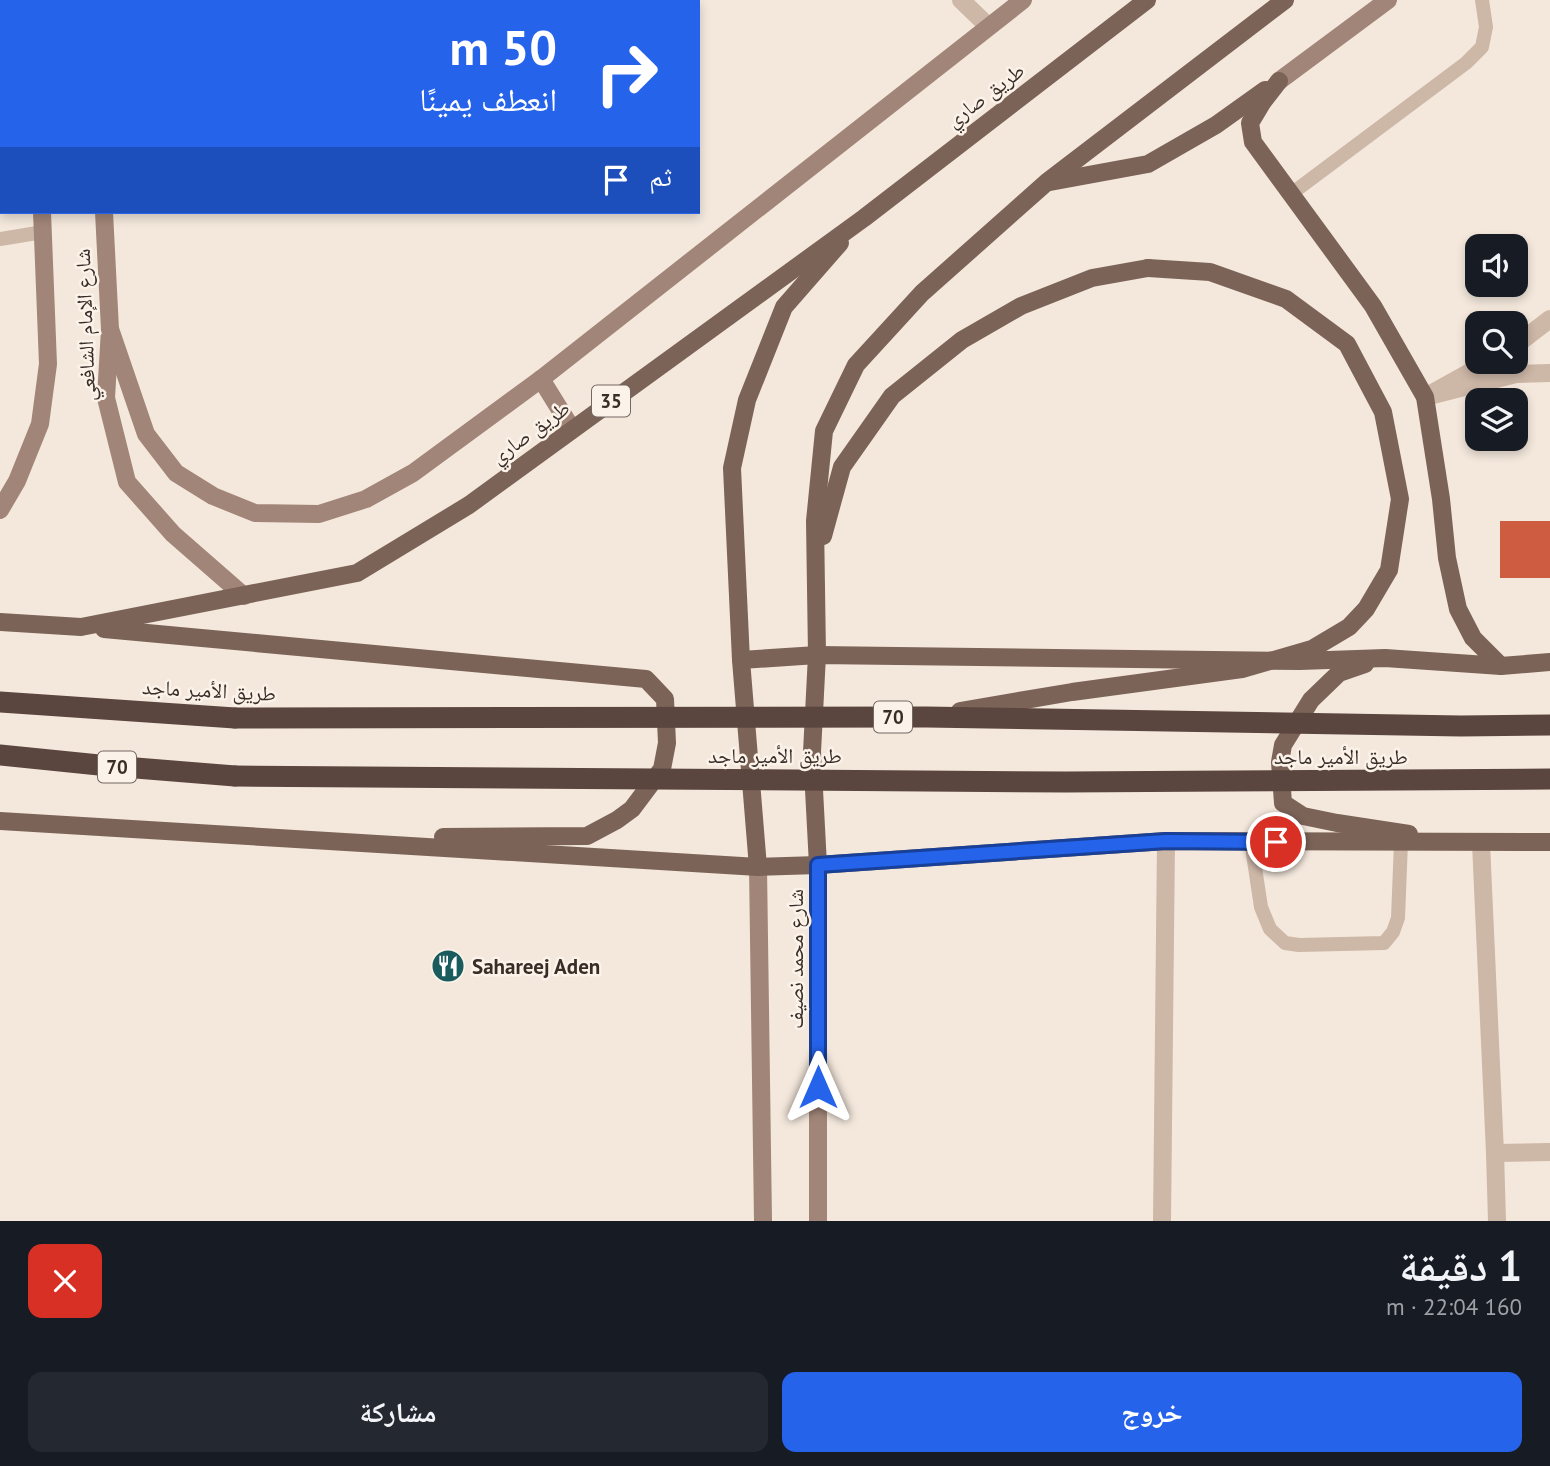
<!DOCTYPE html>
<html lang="ar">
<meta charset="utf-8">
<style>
:root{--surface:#171b24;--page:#242831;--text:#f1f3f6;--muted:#9ea1a6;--accent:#2563eb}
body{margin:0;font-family:"PT Sans","Noto Naskh Arabic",sans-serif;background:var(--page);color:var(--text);direction:rtl;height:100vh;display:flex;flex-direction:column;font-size:26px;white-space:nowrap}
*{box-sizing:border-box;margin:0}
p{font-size:23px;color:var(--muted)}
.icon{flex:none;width:38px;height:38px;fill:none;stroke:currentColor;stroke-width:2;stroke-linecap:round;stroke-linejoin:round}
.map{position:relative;height:1221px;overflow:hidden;direction:ltr}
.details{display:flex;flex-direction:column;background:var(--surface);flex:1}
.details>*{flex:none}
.banner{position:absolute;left:0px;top:0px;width:700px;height:214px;box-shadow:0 4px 10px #0003;direction:rtl;background:#2563eb;color:#fff;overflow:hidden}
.controls{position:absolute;left:1465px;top:234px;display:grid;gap:14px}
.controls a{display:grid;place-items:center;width:63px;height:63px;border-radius:14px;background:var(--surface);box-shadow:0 4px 10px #0003;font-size:35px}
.pin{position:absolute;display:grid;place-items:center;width:60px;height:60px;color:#fff;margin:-30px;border:4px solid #fff;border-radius:50%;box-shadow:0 2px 7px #0007}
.me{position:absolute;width:77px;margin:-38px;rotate:0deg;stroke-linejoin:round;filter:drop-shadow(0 0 5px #0008)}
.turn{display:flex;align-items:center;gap:24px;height:147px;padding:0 28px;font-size:32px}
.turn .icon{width:91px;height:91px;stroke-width:2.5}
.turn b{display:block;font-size:49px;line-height:60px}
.then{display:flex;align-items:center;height:66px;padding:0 28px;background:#0003;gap:14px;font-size:26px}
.round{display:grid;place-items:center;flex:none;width:74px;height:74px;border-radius:14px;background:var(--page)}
.head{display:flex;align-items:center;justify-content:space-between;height:119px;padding:0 28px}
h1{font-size:42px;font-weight:700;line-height:52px}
.button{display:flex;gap:14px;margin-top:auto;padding:14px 28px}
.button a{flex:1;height:80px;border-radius:14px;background:var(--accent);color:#fff;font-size:28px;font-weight:700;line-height:80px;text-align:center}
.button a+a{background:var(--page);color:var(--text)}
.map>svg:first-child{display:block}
.building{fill:#ce5c40}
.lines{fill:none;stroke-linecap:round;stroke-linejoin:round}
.lane{stroke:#cdb7a7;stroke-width:14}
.street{stroke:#cdb7a7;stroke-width:18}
.secondary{stroke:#a18578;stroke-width:18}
.primary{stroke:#7c6358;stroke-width:18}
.highway{stroke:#5b463f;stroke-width:21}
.primary-bridge{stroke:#7c6358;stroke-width:18}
.highway-bridge{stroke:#5b463f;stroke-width:21}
.route-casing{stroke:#184099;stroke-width:18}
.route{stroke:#2563eb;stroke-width:12}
.labels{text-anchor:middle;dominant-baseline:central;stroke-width:5;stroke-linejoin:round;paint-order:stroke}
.shield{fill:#fbf2e9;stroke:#736862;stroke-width:2}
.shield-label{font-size:19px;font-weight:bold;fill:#392d28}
.street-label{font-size:21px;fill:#392d28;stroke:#fbf2e9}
.poi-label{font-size:21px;font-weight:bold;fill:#392d28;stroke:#fbf2e9;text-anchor:start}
</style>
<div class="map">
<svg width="1550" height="1221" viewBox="0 0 1550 1221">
<rect width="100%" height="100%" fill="#f4e8dc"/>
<rect class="building" x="1500" y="521" width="50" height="57"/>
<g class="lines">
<g class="lane">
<path d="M1291,194L1466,63L1482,47L1486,27L1482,0"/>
<path d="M0,239L43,232"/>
<path d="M1251,841L1261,907L1270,929L1285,943L1299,945L1384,943L1393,932L1398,918L1401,842"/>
</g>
<g class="street">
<path d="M961,0L988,26"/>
<path d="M1516,345L1550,319"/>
<path d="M1488,362L1425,397L1516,374L1550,373"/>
<path d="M1481,843L1495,1153L1497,1221"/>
<path d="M1495,1153L1550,1152"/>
<path d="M1162,1221L1166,841"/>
</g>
<g class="secondary">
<path d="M35,0V2"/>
<path d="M93,0V2"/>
<path d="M1279,81L1388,0"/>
<path d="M104,212L110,329L106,398L127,482L173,534L244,596"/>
<path d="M110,329L146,434L176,473L213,496L255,513L319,514L366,499L413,473L541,379L1023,0"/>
<path d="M541,379L572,429"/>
<path d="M0,510L17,481L40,424L48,364L42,212"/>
<path d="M818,865V1221"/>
<path d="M758,867L763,1221"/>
</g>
<g class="primary">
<path d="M1279,81L1262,103L1250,123L1253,142L1373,306L1425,397L1441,499L1447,558L1458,609L1473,638L1501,666"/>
<path d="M1050,182L1148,164L1216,125L1265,90"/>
<path d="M823,536L842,467L892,396L962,340L1021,306L1092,278L1148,268"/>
<path d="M0,622L81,627L357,573L469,505L864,218L1147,0"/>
<path d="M104,629L646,679L665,699L667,743L662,769L632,809L617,820L587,836L443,837"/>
<path d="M741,660L817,655L1300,661L1385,658L1501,666L1550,662"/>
<path d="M1365,664L1339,673L1311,700L1283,745L1280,762L1283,803L1303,816L1337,823L1409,834"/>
<path d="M0,821L758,867L818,865L1166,841L1550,842"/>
<path d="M818,865L812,752L817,655L815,521L824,431L856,365L922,293L1047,182L1285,0"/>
<path d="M758,867L741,660L732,468L747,400L784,307L840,243"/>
</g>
<g class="highway">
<path d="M0,702L235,718"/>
<path d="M0,755L99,765L235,776"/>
</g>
<path class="primary-bridge" d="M960,711L1072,692L1242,669L1312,649L1349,627L1366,609L1389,570L1400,499L1383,412L1347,344L1286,299L1210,272L1148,268"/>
<g class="highway-bridge">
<path d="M235,718L926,717L1461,726L1550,725"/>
<path d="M235,776L1066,782L1550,779"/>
</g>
</g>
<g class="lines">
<defs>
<path id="route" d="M818,1087V865L1166,841L1276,842"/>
</defs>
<use href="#route" class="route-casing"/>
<use href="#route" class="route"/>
</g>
<defs>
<symbol id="restaurant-disc" viewBox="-11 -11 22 22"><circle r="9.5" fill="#1a5c5e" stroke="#fbf2e9"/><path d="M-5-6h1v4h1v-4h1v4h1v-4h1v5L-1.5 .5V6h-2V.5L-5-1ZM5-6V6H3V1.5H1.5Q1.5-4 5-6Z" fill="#fff"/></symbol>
</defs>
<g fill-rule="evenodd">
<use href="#restaurant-disc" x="429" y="947" width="38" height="38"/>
</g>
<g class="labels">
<g class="shield">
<rect x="592" y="385.5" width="38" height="31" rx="5"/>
<rect x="874" y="701.5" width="38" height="31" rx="5"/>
<rect x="98" y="751.5" width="38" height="31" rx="5"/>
</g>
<g class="shield-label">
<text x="611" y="401">35</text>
<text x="893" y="717">70</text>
<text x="117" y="767">70</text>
</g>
<g class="street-label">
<text transform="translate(985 95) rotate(-37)">طريق صاري</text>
<text transform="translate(85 325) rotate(-92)">شارع الإمام الشافعي</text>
<text transform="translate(530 432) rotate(-36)">طريق صاري</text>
<text transform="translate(209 690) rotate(3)">طريق الأمير ماجد</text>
<text x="775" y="755">طريق الأمير ماجد</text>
<text x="1341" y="756">طريق الأمير ماجد</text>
<text transform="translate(795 959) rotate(-90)">شارع محمد نصيف</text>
</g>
<g class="poi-label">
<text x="472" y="966">Sahareej Aden</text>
</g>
</g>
</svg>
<div class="controls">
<a><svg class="icon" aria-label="sound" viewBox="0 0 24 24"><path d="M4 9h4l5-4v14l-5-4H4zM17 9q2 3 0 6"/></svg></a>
<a><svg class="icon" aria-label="search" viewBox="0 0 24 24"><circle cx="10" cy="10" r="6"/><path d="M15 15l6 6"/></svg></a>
<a><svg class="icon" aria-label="layers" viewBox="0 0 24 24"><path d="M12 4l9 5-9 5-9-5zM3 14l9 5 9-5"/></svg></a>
</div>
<div class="pin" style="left:1276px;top:842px;background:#d93025"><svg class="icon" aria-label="arrive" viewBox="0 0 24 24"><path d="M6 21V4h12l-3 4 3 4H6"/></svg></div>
<svg class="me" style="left:818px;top:1087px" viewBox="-20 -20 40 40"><path d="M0-17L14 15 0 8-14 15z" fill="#2563eb" stroke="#fff" stroke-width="4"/></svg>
<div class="banner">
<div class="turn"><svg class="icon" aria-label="right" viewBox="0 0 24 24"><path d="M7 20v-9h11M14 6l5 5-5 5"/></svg><div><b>50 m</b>انعطف يمينًا</div></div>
<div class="then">ثم<svg class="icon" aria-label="arrive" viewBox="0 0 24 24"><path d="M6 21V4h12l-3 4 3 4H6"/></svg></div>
</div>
</div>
<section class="details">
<div class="head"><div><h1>1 دقيقة</h1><p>160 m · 22:04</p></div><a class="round" style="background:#d93025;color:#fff"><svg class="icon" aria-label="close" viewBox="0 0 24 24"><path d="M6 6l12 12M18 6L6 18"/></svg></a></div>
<div class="button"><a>خروج</a><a>مشاركة</a></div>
</section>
